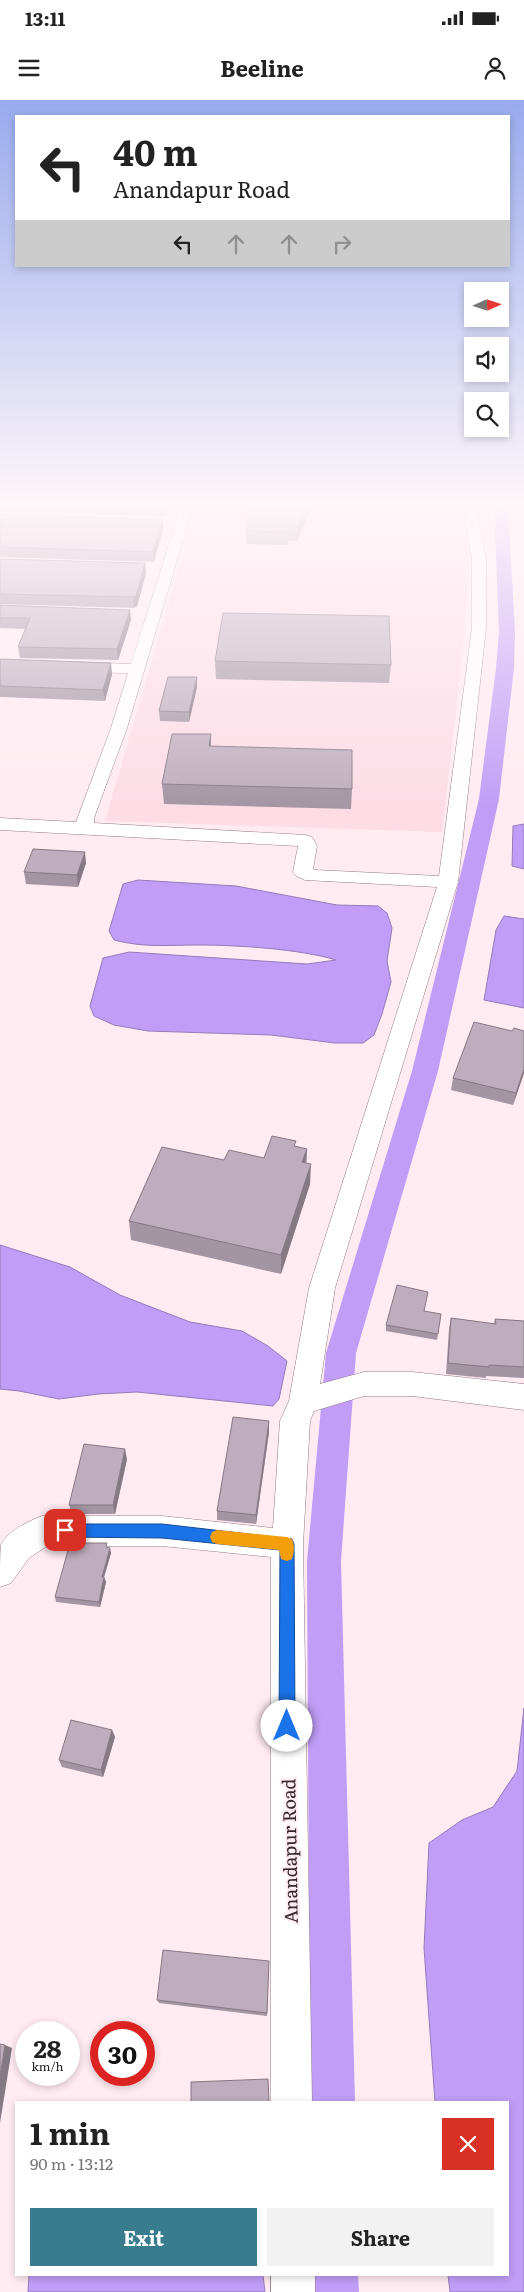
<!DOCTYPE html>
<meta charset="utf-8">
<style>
:root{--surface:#fff;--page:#f2f2f2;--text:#222;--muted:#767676;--accent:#397c8d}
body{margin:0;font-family:Literata,serif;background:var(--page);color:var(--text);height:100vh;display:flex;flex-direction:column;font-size:19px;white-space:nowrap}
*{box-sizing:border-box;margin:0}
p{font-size:16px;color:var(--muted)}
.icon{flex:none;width:28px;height:28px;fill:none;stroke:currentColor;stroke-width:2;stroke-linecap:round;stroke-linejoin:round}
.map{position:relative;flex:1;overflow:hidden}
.details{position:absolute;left:15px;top:2001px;width:494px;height:175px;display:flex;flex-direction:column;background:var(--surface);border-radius:0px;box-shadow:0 2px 8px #0003}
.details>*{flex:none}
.top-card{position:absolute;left:15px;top:15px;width:495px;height:152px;border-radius:0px;box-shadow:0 2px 8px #0003;background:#fff;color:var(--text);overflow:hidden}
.needle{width:32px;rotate:87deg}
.buttons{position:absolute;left:464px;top:182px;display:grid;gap:10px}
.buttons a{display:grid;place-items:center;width:45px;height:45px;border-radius:0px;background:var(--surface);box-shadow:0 2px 8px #0003;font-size:25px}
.speed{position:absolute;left:15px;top:1921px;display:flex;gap:10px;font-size:25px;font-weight:700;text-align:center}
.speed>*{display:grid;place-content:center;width:65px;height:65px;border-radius:50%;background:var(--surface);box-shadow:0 2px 8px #0003;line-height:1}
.speed small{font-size:12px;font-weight:400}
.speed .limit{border:8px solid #d22;background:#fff;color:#111}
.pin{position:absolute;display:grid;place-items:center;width:42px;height:42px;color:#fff;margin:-21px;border-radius:10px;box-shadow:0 2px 8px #0006}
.me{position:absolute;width:55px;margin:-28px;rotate:0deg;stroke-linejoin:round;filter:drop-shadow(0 0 4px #0008)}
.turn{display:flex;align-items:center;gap:18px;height:105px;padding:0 15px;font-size:22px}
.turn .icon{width:65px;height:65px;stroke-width:2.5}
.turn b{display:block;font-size:35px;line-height:42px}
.lanes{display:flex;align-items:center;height:48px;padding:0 15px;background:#0003;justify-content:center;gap:25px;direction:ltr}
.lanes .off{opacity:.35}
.round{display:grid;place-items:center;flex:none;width:52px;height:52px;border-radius:0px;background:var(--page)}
.overview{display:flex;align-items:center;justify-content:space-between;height:85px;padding:0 15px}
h1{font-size:30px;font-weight:700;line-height:38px}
.primary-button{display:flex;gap:10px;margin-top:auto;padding:10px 15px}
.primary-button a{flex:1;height:58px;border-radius:0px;background:var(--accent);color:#fff;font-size:20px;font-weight:700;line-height:58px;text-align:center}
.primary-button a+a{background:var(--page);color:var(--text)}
.status{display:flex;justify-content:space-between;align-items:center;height:35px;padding:0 25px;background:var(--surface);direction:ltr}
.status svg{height:14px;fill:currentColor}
header{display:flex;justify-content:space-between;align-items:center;height:65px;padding:0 15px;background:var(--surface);font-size:22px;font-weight:700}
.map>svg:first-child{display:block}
.built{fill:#fddce6}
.water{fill:#c19df7;stroke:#967aba}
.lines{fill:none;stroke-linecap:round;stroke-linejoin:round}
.canal{fill:#c19df7;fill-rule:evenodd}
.minor-casing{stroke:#927c83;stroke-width:1}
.minor{fill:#fff;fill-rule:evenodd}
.wall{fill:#a395a2}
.shaded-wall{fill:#857984}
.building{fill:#beadbc;stroke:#857984}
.route{fill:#1a73e8;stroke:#114b97}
.slow{fill:#f59e0b}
.labels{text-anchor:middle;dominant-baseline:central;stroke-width:4;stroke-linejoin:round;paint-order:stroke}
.near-street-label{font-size:18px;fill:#31282b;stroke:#ffebf1}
</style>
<div class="status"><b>13:11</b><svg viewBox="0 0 49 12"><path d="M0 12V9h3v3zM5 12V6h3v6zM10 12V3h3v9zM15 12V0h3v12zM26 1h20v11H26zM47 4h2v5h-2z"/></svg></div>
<header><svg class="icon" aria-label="menu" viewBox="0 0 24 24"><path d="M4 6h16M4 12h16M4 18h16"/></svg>Beeline<svg class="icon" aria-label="person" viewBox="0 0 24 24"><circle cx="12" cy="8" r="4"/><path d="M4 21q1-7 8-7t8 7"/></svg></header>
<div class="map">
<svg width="524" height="2192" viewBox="0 0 524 2192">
<rect width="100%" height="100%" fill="#ffebf1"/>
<path class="built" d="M198,403H460L470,456L463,550L442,732L105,721Z"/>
<g class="water">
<path d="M524,724V769L512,766L513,726Z"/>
<path d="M138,780L236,786L337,805L378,806L387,813L392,828L387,861L391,882L382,914L374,935L363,943H335L271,935L148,931L114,925L94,916L90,906L103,858L129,852L307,864L336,860C300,849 237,845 198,845C167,845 145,848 114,840L109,831L123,784Z"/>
<path d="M504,816L524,819V908L484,900L496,830Z"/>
<path d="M0,1145L70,1167L120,1195L190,1222L242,1231L268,1246L287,1261L279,1299L273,1306L137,1292L98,1294L59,1299L19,1291L0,1289Z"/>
<path d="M524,1608V2192H450L448,2175H508V2002H435L424,1848L429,1743L462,1720L493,1707L517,1671Z"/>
<path d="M33,2175H263L265,2192H28L29,2176Z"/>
</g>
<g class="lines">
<g class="canal">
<path d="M494,403H508L515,533L514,568L499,699L438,971L356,1253L341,1461L355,2002H310L307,1461L326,1253L412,971L479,699L496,568L499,533Z"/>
<path d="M310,2175H358L359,2192H309Z"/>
</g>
<defs>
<g id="minor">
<path d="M182,403H194L127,628L94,718V723L305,735L312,737L317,746L313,769L315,770L439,776L472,528V458L462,403H474L486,458V528L458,782L335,1188L320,1284L364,1272H412L524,1284V1310L412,1296H364L314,1311L310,1321L303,1444L312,2002H271V1457L162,1446H47L29,1458L11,1483L0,1487C0,1477 0,1453 1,1445C7,1431 29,1421 42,1416H162L273,1428L280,1321L289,1301L309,1188L437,787L305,780L296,776L293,772L298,746L0,730V718L76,722L111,628L128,573L77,572L71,570L69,567L71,564L77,562L131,564Z"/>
<rect x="271" y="2175" width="44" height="17"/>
</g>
</defs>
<use href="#minor" class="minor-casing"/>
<use href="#minor" class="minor"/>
</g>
<g class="wall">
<path d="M0,403H170L167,417L0,412Z"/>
<path d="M313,404L297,441H288L287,445L246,444V431Z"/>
<path d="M0,414L163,429L154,462L0,457Z"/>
<path d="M0,459L145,463L146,473L137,506L134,508L0,504Z"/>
<path d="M0,505L131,520L118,560L20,558L18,547L25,529L0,528Z"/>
<path d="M0,559L112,574L105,601L0,597Z"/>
<path d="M215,561L391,565L389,583L216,579Z"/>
<path d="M197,587L189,622L160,621L159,611Z"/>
<path d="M211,634V646L352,689L351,709L164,704L162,684Z"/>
<path d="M86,763L78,787L26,784L24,772Z"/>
<path d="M512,931H524V973L513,1005L451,990L453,978Z"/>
<path d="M296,1046L307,1049L306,1063L310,1084L281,1174L131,1140L129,1121L224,1060L264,1058Z"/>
<path d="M424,1211L438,1234L437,1240L386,1231V1225Z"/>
<path d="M451,1218L494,1224L495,1219L524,1221V1278L486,1276V1278L446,1274L449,1229Z"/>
<path d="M269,1321V1332L256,1424L217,1420V1411Z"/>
<path d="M127,1359L115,1414H72L69,1405Z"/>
<path d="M108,1448L111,1453L104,1477L106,1482L100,1507L56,1502L55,1497Z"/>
<path d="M112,1630L115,1637L103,1677L62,1667L59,1660Z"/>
<path d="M269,1861L267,1916L159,1903L157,1900Z"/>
</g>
<g class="shaded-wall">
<path d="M167,403H170L167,417L166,407Z"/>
<path d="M308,403H313V404L297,441V428Z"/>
<path d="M163,419V429L154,462L153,452Z"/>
<path d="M145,463L146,473L137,506L134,508L133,497Z"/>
<path d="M130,510L131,520L118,560L117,549Z"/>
<path d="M111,563L112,574L105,601L103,590Z"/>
<path d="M197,577V587L189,622V612Z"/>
<path d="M211,634V654L209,646Z"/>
<path d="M85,752L86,763L78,787L77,775Z"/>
<path d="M524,969V973L513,1005L516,993Z"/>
<path d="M307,1049L306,1068L302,1062Z"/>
<path d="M311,1064L310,1084L281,1174V1155Z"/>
<path d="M269,1321V1332L256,1424V1415Z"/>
<path d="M125,1349L127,1359L115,1414L113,1405Z"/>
<path d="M110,1448L111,1453L104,1477L106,1482L100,1507L99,1502L102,1477Z"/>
<path d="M112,1630L115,1637L103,1677L101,1670Z"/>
<path d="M5,1945L12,1948L0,2023V1977Z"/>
</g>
<g class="building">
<path d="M37,403H167L166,407Z"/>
<path d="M249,403H308L297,428H288L287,432L246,431Z"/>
<path d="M0,414L163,419L153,452L0,447Z"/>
<path d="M0,459L145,463L136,496L133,497L0,494Z"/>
<path d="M0,505L130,510L117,549L18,547L30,518H0Z"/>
<path d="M223,513L389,516L391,565L215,561Z"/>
<path d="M0,559L111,563L103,590L0,586Z"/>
<path d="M168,577H197L189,612L159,611Z"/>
<path d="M172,634H211L209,646L352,650V689L162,684Z"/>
<path d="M33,749L85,752L77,775L24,772Z"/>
<path d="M474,922L512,931L514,928L524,931V969L516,993L453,978Z"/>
<path d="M272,1036L296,1041L294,1046L307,1049L302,1062L311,1064L281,1155L129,1121L162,1047L224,1060L229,1050L264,1058Z"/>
<path d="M397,1185L428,1192L424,1211L441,1214L438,1234L386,1225Z"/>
<path d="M451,1218L496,1224L495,1219L524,1221V1267L489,1265V1267L448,1263Z"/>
<path d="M233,1317L269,1321L256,1415L217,1411Z"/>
<path d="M84,1344L125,1349L113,1405H69Z"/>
<path d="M70,1443H107L106,1447L110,1448L102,1477H104L99,1502L55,1497Z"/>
<path d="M71,1620L112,1630L101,1670L59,1660Z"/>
<path d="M163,1850L269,1861L267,1913L157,1900Z"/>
<path d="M0,1944L5,1945L0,1977Z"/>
<path d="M268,1979L269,2002H191V1982Z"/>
</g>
<linearGradient id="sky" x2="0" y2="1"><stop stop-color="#98abee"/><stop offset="0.57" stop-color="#fff6f9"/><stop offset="1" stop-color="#fff6f9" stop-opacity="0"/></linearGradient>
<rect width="524" height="710" fill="url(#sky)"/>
<path class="route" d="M65,1424H162L292,1439L294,1444L295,1626L293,1631L287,1634L281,1631L279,1626L280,1450L162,1438L65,1437L60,1435L58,1430L60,1426Z"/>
<path class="slow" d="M217,1430L287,1437L292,1439C295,1446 294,1453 292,1459L287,1461L281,1459L279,1450L217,1444L212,1442L210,1437L212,1432Z"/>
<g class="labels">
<g class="near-street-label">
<text transform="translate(289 1751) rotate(-91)">Anandapur Road</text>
</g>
</g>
</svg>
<div class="buttons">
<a><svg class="needle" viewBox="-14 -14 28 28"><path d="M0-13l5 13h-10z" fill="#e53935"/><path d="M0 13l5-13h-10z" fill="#767676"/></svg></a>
<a><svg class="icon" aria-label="sound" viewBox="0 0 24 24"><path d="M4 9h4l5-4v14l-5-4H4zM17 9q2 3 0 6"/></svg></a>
<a><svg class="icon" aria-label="search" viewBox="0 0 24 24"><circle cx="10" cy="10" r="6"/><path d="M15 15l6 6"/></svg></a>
</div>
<div class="speed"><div>28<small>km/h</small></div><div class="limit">30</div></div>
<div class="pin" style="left:65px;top:1430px;background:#d93025"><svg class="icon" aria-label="arrive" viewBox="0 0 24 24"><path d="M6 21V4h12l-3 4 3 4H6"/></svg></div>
<svg class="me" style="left:287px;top:1626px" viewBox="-20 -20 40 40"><circle r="19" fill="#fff"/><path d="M0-13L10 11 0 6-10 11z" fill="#1a73e8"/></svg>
<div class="top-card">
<div class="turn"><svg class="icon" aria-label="left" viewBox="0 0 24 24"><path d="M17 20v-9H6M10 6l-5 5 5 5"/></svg><div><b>40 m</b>Anandapur Road</div></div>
<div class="lanes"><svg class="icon" aria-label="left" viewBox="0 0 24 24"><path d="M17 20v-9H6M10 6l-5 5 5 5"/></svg><svg class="icon off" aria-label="ahead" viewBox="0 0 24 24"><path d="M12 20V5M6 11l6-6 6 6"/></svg><svg class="icon off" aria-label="ahead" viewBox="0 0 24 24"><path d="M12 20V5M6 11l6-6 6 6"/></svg><svg class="icon off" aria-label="right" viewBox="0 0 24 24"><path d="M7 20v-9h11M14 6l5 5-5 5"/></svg></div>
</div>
<section class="details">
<div class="overview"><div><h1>1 min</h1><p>90 m · 13:12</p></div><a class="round" style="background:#d93025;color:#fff"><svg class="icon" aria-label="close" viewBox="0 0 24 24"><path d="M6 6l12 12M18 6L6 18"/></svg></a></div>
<div class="primary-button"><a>Exit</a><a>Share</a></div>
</section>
</div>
